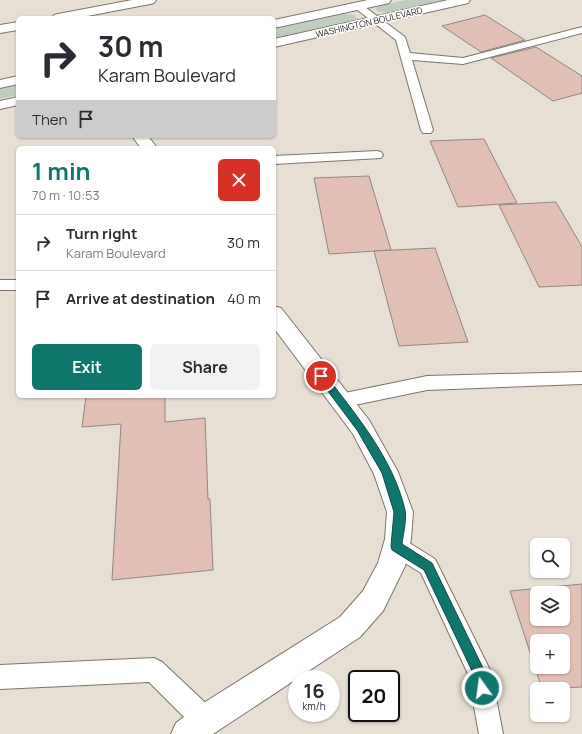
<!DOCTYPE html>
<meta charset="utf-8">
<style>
:root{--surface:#fff;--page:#f2f2f3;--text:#2b2b33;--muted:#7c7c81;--line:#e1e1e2;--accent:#0f766e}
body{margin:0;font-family:Manrope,sans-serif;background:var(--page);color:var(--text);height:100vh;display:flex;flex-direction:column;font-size:15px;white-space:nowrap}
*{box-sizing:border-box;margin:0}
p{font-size:13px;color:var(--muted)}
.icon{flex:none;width:22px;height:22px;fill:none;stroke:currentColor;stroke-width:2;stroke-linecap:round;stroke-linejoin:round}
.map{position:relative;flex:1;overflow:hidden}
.panel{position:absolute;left:16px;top:146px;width:260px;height:252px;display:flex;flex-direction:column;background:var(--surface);border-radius:6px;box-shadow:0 1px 3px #0004}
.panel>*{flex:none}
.banner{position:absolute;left:16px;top:16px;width:260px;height:122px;border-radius:6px;box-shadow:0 1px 3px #0004;background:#fff;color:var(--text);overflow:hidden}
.fabs{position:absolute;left:530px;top:538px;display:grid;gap:8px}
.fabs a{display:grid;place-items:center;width:40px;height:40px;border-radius:6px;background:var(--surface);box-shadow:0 1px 3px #0004;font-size:20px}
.speed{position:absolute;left:288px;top:670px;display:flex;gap:8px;font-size:20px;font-weight:700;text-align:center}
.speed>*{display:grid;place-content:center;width:52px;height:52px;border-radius:50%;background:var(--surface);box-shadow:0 1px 3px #0004;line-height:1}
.speed small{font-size:10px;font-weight:400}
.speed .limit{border:2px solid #111;border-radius:6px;background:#fff;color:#111}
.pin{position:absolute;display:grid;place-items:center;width:34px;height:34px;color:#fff;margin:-17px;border:2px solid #fff;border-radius:50%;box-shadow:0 1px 4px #0007}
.me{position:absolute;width:44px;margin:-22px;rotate:346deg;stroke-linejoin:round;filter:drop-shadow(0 0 3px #0008)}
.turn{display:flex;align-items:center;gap:14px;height:84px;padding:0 16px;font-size:18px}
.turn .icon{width:52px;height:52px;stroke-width:2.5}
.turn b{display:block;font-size:28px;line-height:34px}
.then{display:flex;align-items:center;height:38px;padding:0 16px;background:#0003;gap:8px;font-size:15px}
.round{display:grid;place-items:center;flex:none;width:42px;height:42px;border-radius:6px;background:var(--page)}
.head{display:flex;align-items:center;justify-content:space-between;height:68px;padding:0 16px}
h1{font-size:24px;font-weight:700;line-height:30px;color:var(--accent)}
.primary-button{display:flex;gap:8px;margin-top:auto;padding:8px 16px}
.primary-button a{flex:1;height:46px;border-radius:6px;background:var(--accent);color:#fff;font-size:16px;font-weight:700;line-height:46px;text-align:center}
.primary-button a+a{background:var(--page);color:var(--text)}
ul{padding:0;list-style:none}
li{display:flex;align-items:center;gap:12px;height:56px;padding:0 16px;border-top:1px solid var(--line)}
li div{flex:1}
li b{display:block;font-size:15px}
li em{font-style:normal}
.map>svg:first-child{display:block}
.green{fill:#c0cdbe}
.building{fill:#e1bfb5;stroke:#928581;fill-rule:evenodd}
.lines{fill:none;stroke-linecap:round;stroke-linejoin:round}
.service-casing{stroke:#7b746b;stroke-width:2}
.minor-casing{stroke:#7b746b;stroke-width:2}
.service{fill:#fff;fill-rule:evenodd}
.minor{fill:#fff;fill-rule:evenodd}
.route{fill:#0f766e;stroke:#0a4d48}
.labels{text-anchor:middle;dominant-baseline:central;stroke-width:3;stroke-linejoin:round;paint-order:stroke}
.far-street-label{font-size:9px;fill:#2f2c28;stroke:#fff}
</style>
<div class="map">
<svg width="582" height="734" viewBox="0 0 582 734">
<rect width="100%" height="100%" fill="#e7dfd4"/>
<g class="green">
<path d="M406,0H443L388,12H379L375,9L379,6Z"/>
<path d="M345,14L355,15L356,19L274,38V29Z"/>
<path d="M18,85V95L0,99V89Z"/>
</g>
<g class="building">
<path d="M485,15L525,40L481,52L442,26Z"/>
<path d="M536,47L582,76V93L553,101L491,58Z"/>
<path d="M484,139L517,203L458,207L430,141Z"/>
<path d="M369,176L391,250L329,254L314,178Z"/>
<path d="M556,202L582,247V285L539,287L499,205Z"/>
<path d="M435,248L468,342L399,346L374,251Z"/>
<path d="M86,396H165V422L205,418L208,499H210L213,570L112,580L121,424L82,427Z"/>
<path d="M582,584V687L542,689L510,591ZM537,593H563V619H537ZM537,641H563V667H537Z"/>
</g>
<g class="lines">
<defs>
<g id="service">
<path d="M358,3L361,4L405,37L410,53L463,58L582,27V33L463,64L412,60L433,130L431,133H423L421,130L396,40L355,8L353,6L355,4Z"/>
<path d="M377,151L381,152L383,155L381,158L274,164V156Z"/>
<rect x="0" y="280" width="18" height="10"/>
<path d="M582,372V384L427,390L340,408L334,406L331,401L334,396L340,394L427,376Z"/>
<path d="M396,537L403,539L435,559L491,672L503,734H479L468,674L421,573L389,553L386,546L389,539Z"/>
<path d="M154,658L162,662L214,711L217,720L214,729L205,732L196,729L149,682L0,689V665Z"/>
</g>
<g id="minor">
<path d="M132,0H156L154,3L150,4L77,18H52L54,15L58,14Z"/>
<path d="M368,0H391L389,3L385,4L274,28V20Z"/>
<path d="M448,0H470L468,3L464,4L274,47V39Z"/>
<path d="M18,22V30L0,33V25Z"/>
<path d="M18,76V84L0,88V80Z"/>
<path d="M18,97V105L0,109V101Z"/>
<path d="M132,136H148L157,148H141Z"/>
<path d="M274,306L281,308L369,420L398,472L413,512L411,539L405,566L383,611L360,637L213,734H171L176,723L194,709L340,617L363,591L378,563L385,539L387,512L374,474L353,434L274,328Z"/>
</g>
</defs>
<use href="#service" class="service-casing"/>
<use href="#minor" class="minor-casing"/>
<use href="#service" class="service"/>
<use href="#minor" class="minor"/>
</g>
<path class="route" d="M321,372L324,373C356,415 393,458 405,510C407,520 403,534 402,544L432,563L483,668L488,688L486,692L482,694L477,692L473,673L424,570L392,550L391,546L394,512L382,473L357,430L318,378L317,376L318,373Z"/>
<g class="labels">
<g class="far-street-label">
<text transform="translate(369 22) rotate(-13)">WASHINGTON BOULEVARD</text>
</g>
</g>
</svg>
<div class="fabs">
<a><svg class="icon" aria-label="search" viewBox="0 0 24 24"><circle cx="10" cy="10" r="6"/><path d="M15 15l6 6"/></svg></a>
<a><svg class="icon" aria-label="layers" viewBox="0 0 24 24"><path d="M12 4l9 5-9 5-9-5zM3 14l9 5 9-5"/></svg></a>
<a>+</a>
<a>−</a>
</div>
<div class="speed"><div>16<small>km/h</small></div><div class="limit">20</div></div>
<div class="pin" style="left:321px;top:376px;background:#d93025"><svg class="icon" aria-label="arrive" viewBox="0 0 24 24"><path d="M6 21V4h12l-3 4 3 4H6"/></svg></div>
<svg class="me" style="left:482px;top:688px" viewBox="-20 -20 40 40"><circle r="17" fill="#0f766e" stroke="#fff" stroke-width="3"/><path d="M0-11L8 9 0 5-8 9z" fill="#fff"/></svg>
<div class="banner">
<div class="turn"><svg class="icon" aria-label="right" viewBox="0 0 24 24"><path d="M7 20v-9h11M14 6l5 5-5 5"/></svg><div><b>30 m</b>Karam Boulevard</div></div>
<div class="then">Then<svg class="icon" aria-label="arrive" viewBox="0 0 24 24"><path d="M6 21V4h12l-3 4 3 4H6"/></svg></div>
</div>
<section class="panel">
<div class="head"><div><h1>1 min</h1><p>70 m · 10:53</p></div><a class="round" style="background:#d93025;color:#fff"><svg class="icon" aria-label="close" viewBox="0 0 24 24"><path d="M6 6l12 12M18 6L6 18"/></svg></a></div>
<ul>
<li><svg class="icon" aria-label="right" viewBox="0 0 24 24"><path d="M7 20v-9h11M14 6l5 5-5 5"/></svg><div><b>Turn right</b><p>Karam Boulevard</p></div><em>30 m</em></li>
<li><svg class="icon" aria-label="arrive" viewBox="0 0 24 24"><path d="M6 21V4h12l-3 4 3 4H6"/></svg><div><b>Arrive at destination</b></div><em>40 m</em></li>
</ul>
<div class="primary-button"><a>Exit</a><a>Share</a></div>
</section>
</div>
